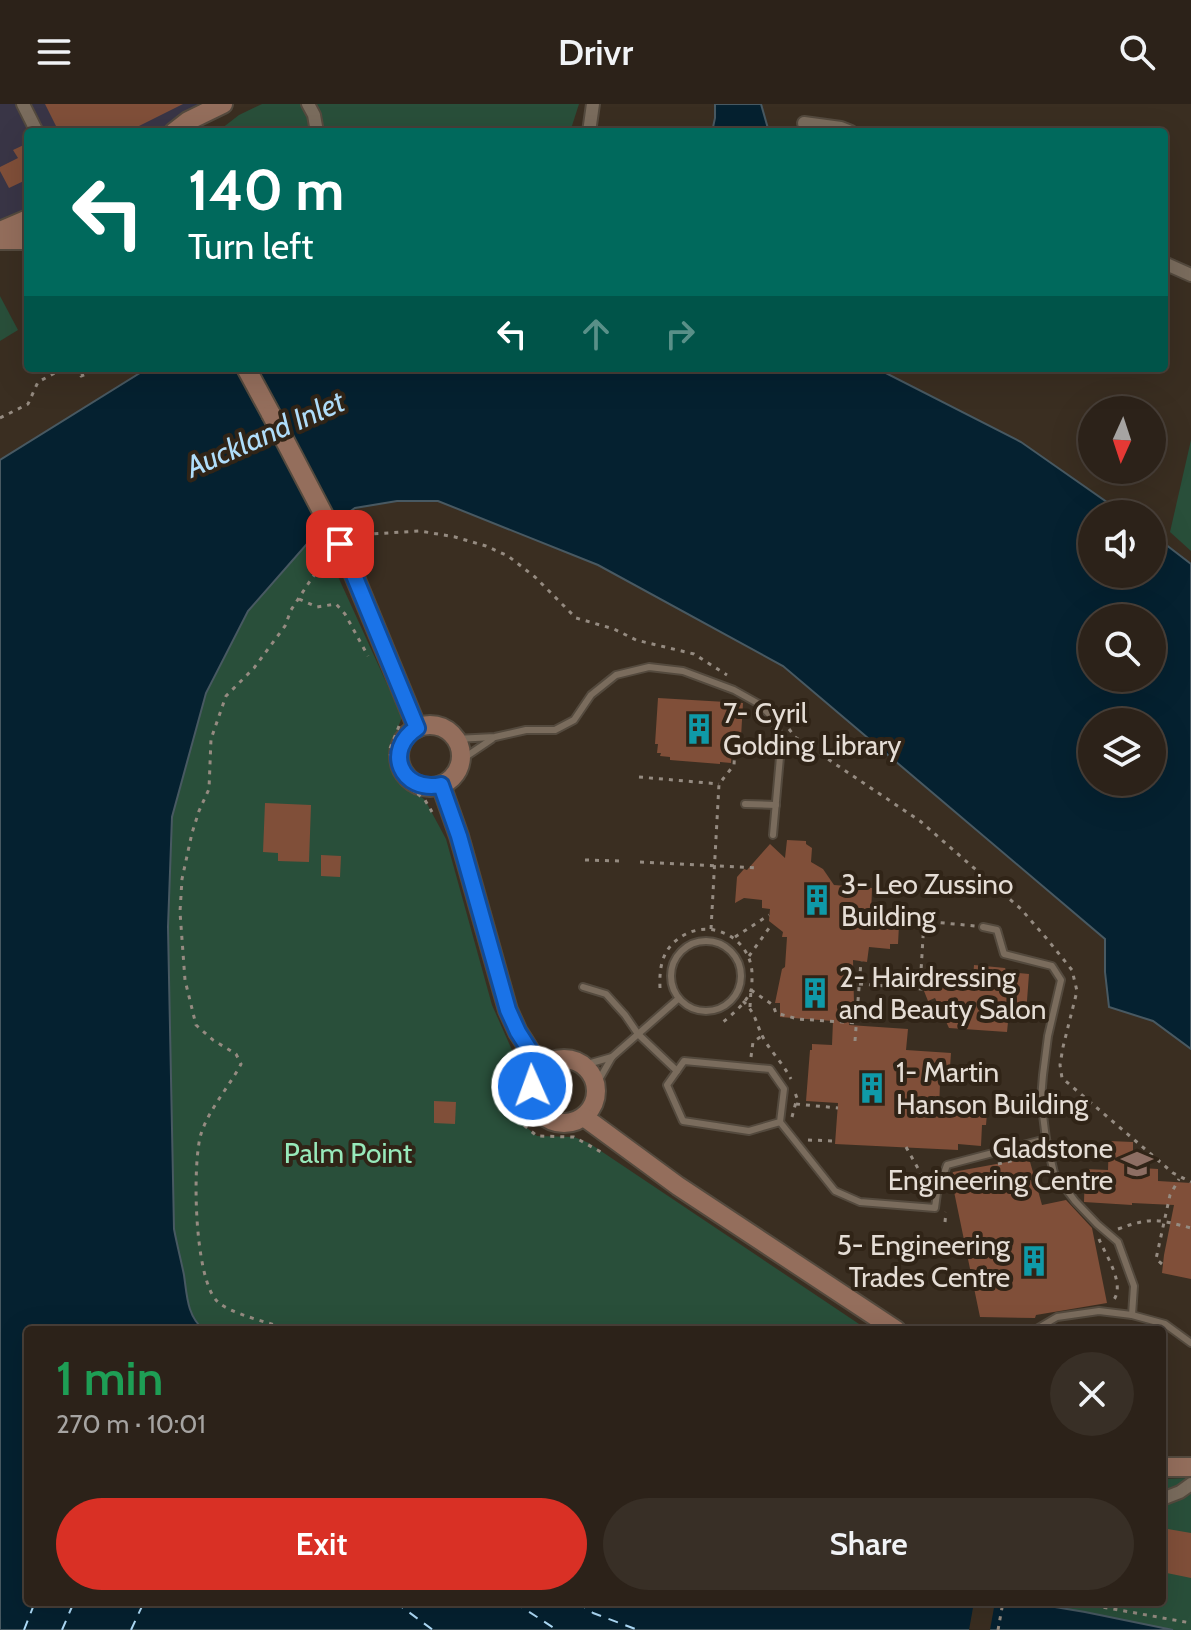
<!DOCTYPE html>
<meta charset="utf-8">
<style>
:root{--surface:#2c2219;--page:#382f26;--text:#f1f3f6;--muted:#a6a4a2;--line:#483f38;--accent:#d93025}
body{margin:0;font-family:Cabin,sans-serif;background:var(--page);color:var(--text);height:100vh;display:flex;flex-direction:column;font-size:30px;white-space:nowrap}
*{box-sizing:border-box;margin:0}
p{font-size:26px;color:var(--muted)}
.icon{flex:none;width:44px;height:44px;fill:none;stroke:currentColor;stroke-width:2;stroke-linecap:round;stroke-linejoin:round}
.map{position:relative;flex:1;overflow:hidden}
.panel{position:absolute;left:24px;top:1222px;width:1142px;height:280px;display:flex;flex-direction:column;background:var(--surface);border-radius:8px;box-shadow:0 8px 32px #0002,0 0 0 2px var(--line)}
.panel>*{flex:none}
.guide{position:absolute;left:24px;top:24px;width:1144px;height:244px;border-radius:8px;box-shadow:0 8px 32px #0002,0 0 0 2px var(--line);background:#00695c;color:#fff;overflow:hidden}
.needle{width:52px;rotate:183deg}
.fabs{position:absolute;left:1078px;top:292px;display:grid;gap:16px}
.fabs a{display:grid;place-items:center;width:88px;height:88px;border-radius:50%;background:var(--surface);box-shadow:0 8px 32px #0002,0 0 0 2px var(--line);font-size:40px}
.pin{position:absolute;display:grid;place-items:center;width:68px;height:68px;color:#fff;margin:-34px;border-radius:16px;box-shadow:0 4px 12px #0006}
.me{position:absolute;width:88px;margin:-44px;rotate:358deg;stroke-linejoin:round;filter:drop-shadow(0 0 6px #0008)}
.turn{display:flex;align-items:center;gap:28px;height:168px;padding:0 32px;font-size:36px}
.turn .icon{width:104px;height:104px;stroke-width:2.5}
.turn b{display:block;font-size:56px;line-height:68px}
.lanes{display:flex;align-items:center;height:76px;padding:0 32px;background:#0003;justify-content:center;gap:40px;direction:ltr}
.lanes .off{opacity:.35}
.round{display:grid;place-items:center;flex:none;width:84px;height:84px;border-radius:42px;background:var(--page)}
.overview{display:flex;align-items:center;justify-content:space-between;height:136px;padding:0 32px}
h1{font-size:48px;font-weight:600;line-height:60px;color:#1e9e55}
.primary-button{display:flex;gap:16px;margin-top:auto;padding:16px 32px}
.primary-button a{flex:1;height:92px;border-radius:48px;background:var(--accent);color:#fff;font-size:32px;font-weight:600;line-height:92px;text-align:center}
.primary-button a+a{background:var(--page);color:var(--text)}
header{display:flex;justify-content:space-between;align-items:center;height:104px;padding:0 32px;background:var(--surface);font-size:36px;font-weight:600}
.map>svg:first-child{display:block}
.commercial{fill:#393546}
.green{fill:#294f3a}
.water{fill:#052130;stroke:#485962;stroke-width:2;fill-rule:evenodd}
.pier{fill:#3a2e21}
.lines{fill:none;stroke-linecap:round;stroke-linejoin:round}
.ferry{stroke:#afddfa;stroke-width:2;stroke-dasharray:10 8;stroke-linecap:butt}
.building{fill:#804f39}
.service-casing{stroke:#544a3e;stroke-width:10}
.minor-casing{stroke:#544a3e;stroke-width:16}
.secondary-casing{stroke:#544a3e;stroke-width:22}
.path{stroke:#958b81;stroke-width:3;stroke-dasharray:4 6;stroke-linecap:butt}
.service{stroke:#7a6c5d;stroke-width:6}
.minor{stroke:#7a6c5d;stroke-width:12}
.secondary{stroke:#946e5c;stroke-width:18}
.secondary-bridge-casing{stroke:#544a3e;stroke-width:22;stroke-linecap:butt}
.secondary-bridge{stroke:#946e5c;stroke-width:18}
.route-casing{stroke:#114b97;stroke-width:20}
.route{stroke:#1a73e8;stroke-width:14}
.labels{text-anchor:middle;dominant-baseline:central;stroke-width:8;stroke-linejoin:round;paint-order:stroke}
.poi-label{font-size:28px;fill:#e5ddd5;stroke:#302417;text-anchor:start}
.park-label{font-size:28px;fill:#97e9ba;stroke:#302417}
.water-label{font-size:30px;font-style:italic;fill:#afddfa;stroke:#302417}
</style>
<header><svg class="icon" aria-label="menu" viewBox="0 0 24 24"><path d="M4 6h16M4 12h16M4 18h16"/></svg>Drivr<svg class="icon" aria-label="search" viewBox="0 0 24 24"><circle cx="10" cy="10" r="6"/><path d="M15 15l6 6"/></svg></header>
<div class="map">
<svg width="1191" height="1526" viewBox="0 0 1191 1526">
<rect width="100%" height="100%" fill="#3a2e21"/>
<path class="commercial" d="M0,0H223L167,28H28V110L0,126Z"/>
<g class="green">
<path d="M262,0H579L570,28H217L239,11Z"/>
<path d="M0,192L18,226L0,237Z"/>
<path d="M1191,336V447L1170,428Z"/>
<path d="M320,433L402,613L389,647L399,674L425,696L446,735L492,901L520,964L522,977L518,1012L520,1018L537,1032L574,1033L589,1039L868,1226H204C187,1212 187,1192 184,1171C181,1156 177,1141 174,1125L168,823L172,713L206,589L248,507L313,434Z"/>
<path d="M1191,1374V1526H1172L1085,1508L1025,1498H1162V1375Z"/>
</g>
<g class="water">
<path d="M715,0H761L769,28H712L715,14Z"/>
<path d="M148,264H876L1021,338L1124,410H1092V470H1152V430L1191,460V945L1153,917L1109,903L1105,868V835L783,562L598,461L438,397H397L355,404L313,433L248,507L206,589L172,713L168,823L174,1125C177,1141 181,1156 184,1171C187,1192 187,1212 204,1226H28V1498H1025L1085,1508L1173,1526H0V356ZM1092,514H1152V574H1092ZM1092,618H1152V678H1092Z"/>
</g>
<path class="pier" d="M974,1498H995L990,1526H969Z"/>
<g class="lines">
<g class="ferry">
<path d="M395,1498L433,1526"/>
<path d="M514,1498L557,1526"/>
<path d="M577,1498L593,1509L638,1526"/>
<path d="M24,1526L35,1498"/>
<path d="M62,1526L74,1498"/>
<path d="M131,1526L144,1498"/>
</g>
</g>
<g class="building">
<path d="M45,0H183L127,28H59Z"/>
<path d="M28,39V75L9,84L0,67V63L18,54L13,46Z"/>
<path d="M658,594L743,599L741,633H739L738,644H732L731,659L720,658V660L670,656V653L660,652L661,649H657L658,640H655Z"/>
<path d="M265,699L311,701L309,758L278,757V749L263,748Z"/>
<path d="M787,736L806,737V740L812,744L811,758L823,765L834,781L872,784L871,814L893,815V820L899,821L898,840H890V845L869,843L867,858L853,856L854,900L849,921L908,925L906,946L951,949L949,977H944V980H940L939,1004L973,1006V1008L987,1009L986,1021H982L981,1042L958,1040V1046L835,1040L838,999L806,997L810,946H812V940L832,941L833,917L780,913V899H775L782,865L785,863L787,833H782L783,828L769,817L770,805L762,804V796L744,794L735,799L737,773L744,765L747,766L770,740L785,754Z"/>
<path d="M321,751L341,752L340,773L321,772Z"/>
<path d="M974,861L1005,864L1007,868L1029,870L1026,910L1013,909V918H1008L1007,928L949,924L935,894L928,897L922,882L943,872L973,875Z"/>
<path d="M434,997L456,998L455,1020L434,1019Z"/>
<path d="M1109,1037L1133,1038V1047H1142L1141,1064L1158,1065V1077L1191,1079V1175L1162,1169L1164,1151L1174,1101L1132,1099V1101L1084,1098L1085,1065L1108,1066Z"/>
<path d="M1029,1054L1042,1101L1066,1096L1092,1124L1107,1199L1036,1211L1035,1214L980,1213L951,1073L953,1068Z"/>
<path d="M1162,1424L1191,1429V1474L1162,1468Z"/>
</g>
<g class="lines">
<defs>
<g id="service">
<path d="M455,635L495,633L526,626H555L574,616L591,591L616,571L649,563L683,567L734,586L759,600L775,616L781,642L773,731"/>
<path d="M461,656L492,635"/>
<path d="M745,700L776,701"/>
<path d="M983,823L997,826L1004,850L1052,862L1061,876L1048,932L1043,971L1041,995L1046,1035L1054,1069L1075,1097L1097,1120L1118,1138L1134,1182L1132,1211"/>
<circle cx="706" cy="872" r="35"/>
<path d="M583,883L606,890L625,911L638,930L677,967"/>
<path d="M584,961L612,953"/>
<path d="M596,981L612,953L678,895"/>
<path d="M780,1018L749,1027L683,1017L667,981L684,957L770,965L784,985L780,1018L835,1087L860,1098L935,1104L937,1089L947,1061L1046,1035"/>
<path d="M1035,1226L1057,1213L1099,1207L1132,1211L1165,1220L1191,1239"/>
</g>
<g id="minor">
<path d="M23,0L37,28"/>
<path d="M308,0L314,11L317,28"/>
<path d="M804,19L841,24L851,28"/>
<path d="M589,28L593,0"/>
<path d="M1164,159L1191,171"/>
<path d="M1162,1395L1180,1388L1191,1380"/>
</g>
<g id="secondary">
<path d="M174,28L188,17L223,0"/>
<path d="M0,127L28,115"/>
<path d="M0,136H28"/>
<path d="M246,264L271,310"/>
<path d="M349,459L417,624"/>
<circle cx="430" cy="652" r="31"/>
<path d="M441,681L459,732L508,906L518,928L541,964"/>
<circle cx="564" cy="987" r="32"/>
<path d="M584,1013L678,1082L896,1226"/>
<path d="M1162,1363H1191"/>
</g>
</defs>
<use href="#service" class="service-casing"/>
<use href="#minor" class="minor-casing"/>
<use href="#secondary" class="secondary-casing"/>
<g class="path">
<path d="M74,264L81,272L101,264"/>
<path d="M0,314L28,300L38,278L64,264"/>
<path d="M357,439L371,430L420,427L455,433L486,442L508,452L535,473L576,514L614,525L636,536L694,550L727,571"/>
<path d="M299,495L317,503L336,500L345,510L368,552"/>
<path d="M399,622L389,647L399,674L425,696L432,708"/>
<path d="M789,625L795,633L920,717L1021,805L1047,835L1072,866L1077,887L1063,943L1060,961L1062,974L1173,1069L1191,1078"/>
<path d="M639,673L719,680"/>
<path d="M585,756L621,757"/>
<path d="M640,758L759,764"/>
<path d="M871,812L975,822"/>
<path d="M711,825L719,680L734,661L735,644"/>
<path d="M735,833L769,811"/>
<path d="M749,852L772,820"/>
<path d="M859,880L923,885"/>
<path d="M660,884C659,861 663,843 684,831C715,814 754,837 752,874C752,875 752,885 751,886C747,898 733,910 723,918"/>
<path d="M920,884L924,817"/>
<path d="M751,886L773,901L776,909L798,915L857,919"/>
<path d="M743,897C757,910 756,922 765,937C773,950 784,961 791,975"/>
<path d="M750,903L751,886"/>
<path d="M855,937L861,857"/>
<path d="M751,953L753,938L762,932"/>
<path d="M520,964L522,977L518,1012L520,1018L537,1032L574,1033L601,1048"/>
<path d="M796,1000L838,1004"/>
<path d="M792,1013L797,994L794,986"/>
<path d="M808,1036L835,1037"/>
<path d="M906,1043L928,1082"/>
<path d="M998,1060L1037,1051"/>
<path d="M945,1118L946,1108"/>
<path d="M1118,1125C1151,1113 1157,1115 1191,1124"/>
<path d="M1099,1135C1106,1152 1127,1182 1112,1198"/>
<path d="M1162,1160L1156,1155L1170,1091L1179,1075"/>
<path d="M292,1226C273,1220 231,1210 218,1198C194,1177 192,1059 201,1030C209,1005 229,983 241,960L236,950L213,936L196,921L185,876L180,808L182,775L192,729L199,707L209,685L211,635L226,592L254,564L285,522L291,506L312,474L322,461L330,456"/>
<path d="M1074,1498L1191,1519"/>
<path d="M998,1526L1003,1498"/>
</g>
<use href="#service" class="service"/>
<use href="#minor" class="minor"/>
<use href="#secondary" class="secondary"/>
<defs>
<path id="secondary-bridge" d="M271,310L349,459"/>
</defs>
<use href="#secondary-bridge" class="secondary-bridge-casing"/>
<use href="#secondary-bridge" class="secondary-bridge"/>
</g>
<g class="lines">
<defs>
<path id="route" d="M340,440L349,459L417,624C383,646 401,689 441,681L459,732L508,906L518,928L541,964L535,972L532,982"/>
</defs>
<use href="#route" class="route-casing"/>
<use href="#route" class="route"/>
</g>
<defs>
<symbol id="building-bare" viewBox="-9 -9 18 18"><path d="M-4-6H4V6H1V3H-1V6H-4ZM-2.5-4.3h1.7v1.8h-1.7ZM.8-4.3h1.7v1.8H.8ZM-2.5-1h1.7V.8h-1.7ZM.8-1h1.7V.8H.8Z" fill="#0f9aa8" stroke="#302417" stroke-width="2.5" paint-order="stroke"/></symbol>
<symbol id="university-bare" viewBox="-9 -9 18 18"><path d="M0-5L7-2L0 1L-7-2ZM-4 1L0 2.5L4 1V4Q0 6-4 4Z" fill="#8d6e63" stroke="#302417" stroke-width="2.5" paint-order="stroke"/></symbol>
</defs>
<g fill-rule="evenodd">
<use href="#building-bare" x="677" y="603" width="44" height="44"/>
<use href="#building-bare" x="795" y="774" width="44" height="44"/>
<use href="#building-bare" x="793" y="867" width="44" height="44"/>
<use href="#building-bare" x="850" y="962" width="44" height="44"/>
<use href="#university-bare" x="1115" y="1038" width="44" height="44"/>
<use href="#building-bare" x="1012" y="1135" width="44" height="44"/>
</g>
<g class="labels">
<g class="poi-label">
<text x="723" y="609">7- Cyril<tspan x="723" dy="32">Golding Library</tspan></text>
<text x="841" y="780">3- Leo Zussino<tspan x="841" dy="32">Building</tspan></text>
<text x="839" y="873">2- Hairdressing<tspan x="839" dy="32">and Beauty Salon</tspan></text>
<text x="896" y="968">1- Martin<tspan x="896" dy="32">Hanson Building</tspan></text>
<text x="1113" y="1044" text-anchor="end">Gladstone<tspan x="1113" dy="32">Engineering Centre</tspan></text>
<text x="1010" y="1141" text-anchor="end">5- Engineering<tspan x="1010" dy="32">Trades Centre</tspan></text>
</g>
<g class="park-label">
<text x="348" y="1049">Palm Point</text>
</g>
<g class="water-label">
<text transform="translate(265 330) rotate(-24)">Auckland Inlet</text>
</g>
</g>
</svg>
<div class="fabs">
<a><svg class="needle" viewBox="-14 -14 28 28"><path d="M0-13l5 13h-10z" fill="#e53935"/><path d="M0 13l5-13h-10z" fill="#a6a4a2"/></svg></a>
<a><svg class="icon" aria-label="sound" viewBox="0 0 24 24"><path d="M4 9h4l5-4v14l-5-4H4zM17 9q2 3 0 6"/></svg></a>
<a><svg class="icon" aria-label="search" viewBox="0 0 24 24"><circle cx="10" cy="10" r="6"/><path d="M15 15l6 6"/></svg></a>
<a><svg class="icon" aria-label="layers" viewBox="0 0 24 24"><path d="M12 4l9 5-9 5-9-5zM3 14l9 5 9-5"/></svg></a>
</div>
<div class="pin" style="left:340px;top:440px;background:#d93025"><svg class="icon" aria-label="arrive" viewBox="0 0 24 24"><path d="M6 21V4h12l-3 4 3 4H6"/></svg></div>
<svg class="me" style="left:532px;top:982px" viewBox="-20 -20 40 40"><circle r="17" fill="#1a73e8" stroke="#fff" stroke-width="3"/><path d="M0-11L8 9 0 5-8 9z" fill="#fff"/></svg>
<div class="guide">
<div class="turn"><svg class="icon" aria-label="left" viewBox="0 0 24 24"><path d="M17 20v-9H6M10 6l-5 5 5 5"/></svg><div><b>140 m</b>Turn left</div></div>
<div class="lanes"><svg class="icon" aria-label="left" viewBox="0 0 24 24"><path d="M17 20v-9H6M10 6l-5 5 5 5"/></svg><svg class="icon off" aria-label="ahead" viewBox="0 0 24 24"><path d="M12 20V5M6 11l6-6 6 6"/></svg><svg class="icon off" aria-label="right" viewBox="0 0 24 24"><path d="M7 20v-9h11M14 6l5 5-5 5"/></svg></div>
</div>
<section class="panel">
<div class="overview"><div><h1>1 min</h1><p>270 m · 10:01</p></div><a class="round"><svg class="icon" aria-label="close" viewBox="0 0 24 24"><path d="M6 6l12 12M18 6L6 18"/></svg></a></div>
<div class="primary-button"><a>Exit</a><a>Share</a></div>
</section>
</div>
